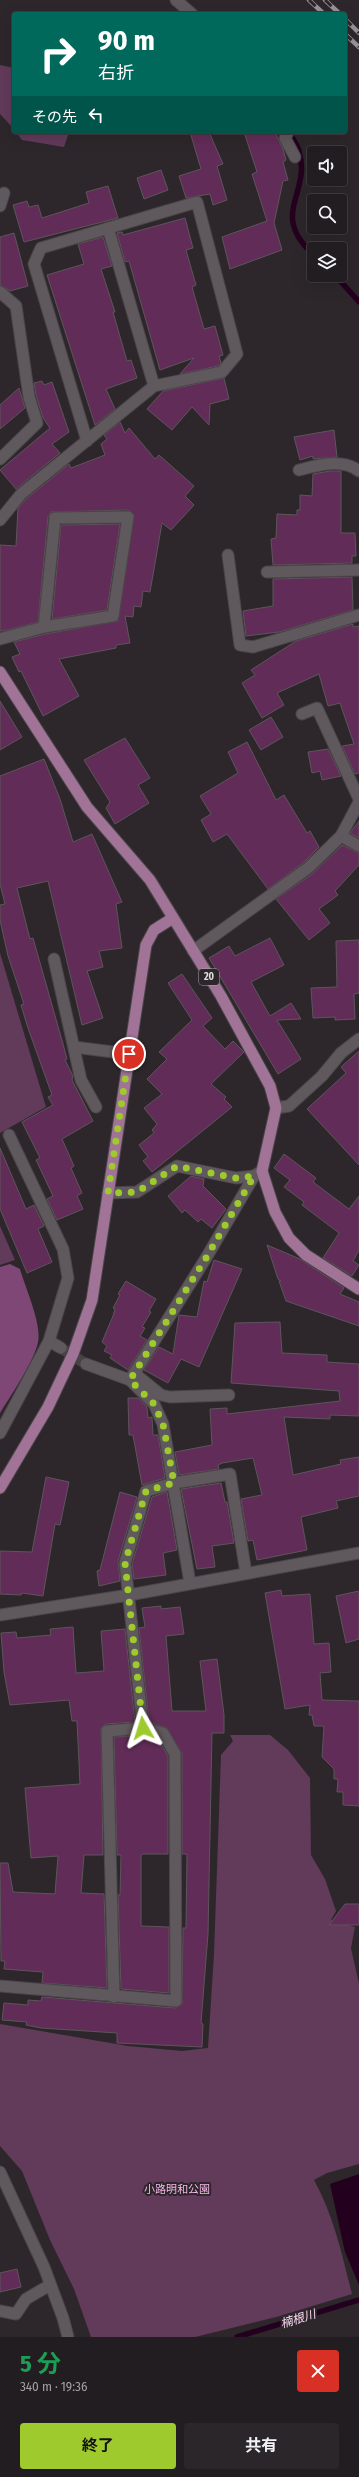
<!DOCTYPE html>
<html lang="ja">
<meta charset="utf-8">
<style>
:root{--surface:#221d21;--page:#2a262a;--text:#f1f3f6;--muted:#a2a2a5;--line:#3f3b3f;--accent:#9fca2d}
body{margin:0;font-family:"Fira Sans Condensed","Noto Sans JP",sans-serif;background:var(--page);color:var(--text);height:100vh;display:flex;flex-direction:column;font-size:15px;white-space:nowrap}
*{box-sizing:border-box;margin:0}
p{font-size:13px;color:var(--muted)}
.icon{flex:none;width:22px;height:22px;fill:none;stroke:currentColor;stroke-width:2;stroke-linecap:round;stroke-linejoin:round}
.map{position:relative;height:2337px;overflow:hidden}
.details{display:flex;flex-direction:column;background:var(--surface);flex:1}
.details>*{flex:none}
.banner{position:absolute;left:12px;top:12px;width:335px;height:122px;border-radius:4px;box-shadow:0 4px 16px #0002,0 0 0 1px var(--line);background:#00695c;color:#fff;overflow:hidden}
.tools{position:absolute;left:307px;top:146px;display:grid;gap:8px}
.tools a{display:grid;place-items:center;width:40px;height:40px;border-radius:4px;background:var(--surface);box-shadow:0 4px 16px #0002,0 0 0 1px var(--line);font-size:20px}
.pin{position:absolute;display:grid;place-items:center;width:34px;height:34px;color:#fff;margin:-17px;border:2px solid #fff;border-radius:50%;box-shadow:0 1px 4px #0007}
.me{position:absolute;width:44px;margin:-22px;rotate:354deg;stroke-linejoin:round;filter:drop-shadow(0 0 3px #0008)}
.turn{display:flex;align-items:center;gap:14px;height:84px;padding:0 20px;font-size:18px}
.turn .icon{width:52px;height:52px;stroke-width:2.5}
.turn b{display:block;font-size:28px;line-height:34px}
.then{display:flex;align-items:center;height:38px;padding:0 20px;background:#0003;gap:8px;font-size:15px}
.round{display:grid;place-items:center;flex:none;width:42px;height:42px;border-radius:4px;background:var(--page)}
.headline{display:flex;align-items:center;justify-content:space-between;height:68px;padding:0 20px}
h1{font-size:24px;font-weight:700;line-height:30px;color:#1e9e55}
.button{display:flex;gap:8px;margin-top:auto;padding:8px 20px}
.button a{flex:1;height:46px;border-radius:4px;background:var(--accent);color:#111;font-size:16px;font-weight:700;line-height:46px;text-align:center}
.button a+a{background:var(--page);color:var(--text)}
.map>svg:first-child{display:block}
.green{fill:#623a5a}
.forest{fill:#7f4775}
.water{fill:#24001f}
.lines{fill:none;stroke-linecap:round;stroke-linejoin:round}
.stream{stroke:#24001f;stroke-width:5.5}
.building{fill:#622c58;stroke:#5d555b}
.minor-tunnel{stroke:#484247;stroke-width:11;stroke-dasharray:11 5.5;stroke-linecap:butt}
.minor-casing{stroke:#4a4549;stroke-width:13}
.tertiary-casing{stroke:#4a4549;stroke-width:13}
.primary-casing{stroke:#4a4549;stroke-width:13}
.minor{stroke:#5f585d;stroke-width:11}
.tertiary{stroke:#5f585d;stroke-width:11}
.primary{stroke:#a07397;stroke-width:11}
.rail-casing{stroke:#979296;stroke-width:4.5}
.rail{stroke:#2d272c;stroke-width:3;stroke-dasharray:9;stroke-linecap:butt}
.route{stroke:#9fca2d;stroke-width:7;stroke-dasharray:0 12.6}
.labels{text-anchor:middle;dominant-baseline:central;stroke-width:4;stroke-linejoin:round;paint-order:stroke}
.shield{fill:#2d272c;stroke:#aaa6a9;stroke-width:1}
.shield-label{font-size:10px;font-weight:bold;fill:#e0dcdf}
.park-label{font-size:11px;fill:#f8b5ea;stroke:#2d272c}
.water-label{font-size:12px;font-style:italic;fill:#fbd8f2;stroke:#2d272c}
</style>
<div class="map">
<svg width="359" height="2337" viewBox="0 0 359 2337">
<rect width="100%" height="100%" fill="#2d272c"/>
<g class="green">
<path d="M0,65L14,68V129L0,114Z"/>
<path d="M16,132H69L64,147L22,140Z"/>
<path d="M0,953L46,1107L0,1133Z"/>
<path d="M0,1226L15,1260L0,1265Z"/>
<path d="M230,1735H270L288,1750L310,1778L311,1855L325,1879L336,1911L331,1920L355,1927L351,1948L359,1984V2164L327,2173L314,2180C334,2216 342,2255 352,2294L280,2316L195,2337H91L74,2289L50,2240L22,2171L0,2146V2024L128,2046L182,2051L208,2048L214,1954L221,1755L233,1741Z"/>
</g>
<path class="forest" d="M10,1264L20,1269C25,1287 42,1324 38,1342C34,1362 11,1395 0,1413V1267Z"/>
<path class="water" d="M359,2174V2285L345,2252L330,2184Z"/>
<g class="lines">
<g class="stream">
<path d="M289,132C292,138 298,145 299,151C312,194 268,214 314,255"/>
<path d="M335,275L359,302"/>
<path d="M237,2337L359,2300"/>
</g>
</g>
<g class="building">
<path d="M190,132H209L223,164L217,166L227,200L213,205L210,194L186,198L179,176L201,169Z"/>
<path d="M244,132H275L283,149L286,160L283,162L288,180L283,181L274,223L282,250L230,269L222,237L267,221L252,174L257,172Z"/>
<path d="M161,170L168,190L144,199L137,178Z"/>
<path d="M108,186L118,218L24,242L13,205L27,201L29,207L38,205L42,218L89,203L86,192Z"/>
<path d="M185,218L193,248L186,250L196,285L192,287L204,329L215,326L223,355L219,356L221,363L218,366L180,374L194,358L160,370L129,261L125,262L117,233L122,232L123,235Z"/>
<path d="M14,233L28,286L10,291L0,285V237Z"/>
<path d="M103,237L112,266L101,269L115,312H113L127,361L131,360L137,378L106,389L115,409L95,425L47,275L84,264L78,244Z"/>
<path d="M224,378L229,399L210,404L209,425L192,407L172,430L147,409L163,391Z"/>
<path d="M42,381L44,385L52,382L69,432L52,444L60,453L16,489L0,470L50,428L43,418L36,395L34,383Z"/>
<path d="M19,388L25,408L0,429V405Z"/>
<path d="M120,422L125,433L129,428L155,459L159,455L194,486L185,496L194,505L171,530L162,523L150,592L143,591L141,607L134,606L133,617L125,616L130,643L116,645V648L59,659L79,696L43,716L21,671L19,672L12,657L20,654L14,642L45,634L118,621L134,515L128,510L51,512L48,517L38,622L4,631H0V545L16,546L18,508L26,499L69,464L71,468L105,455L101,444L107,439L104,435Z"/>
<path d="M334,430L337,457L313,459V456L300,460L294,437Z"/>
<path d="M330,471H341V533H355L356,556H352V563L273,565L271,539L276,538L277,514L297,515V510H300V495L312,496L313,474Z"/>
<path d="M120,524L107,610L52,619L61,525Z"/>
<path d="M352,577L353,610L279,632L246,636L243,611L273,606V579Z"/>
<path d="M353,624V627L359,626V773L355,774L342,746L354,744L340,703L328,706L319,674L277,693L284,705L262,718L242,683L255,675L251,670L296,641Z"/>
<path d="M0,701L22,737L0,750Z"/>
<path d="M271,717L283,737L261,750L249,730Z"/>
<path d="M125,738L150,778L138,785L149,803L115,824L106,808L110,802L84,760Z"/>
<path d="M247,742L276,800L284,795L307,833L310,831L319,847L303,863L268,889L227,834L213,842L201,820L211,814L200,796L238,773L228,752Z"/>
<path d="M328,749L341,776L322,780L320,771L312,773L308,752Z"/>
<path d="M44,759L60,799L73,842L92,834L122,902L116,904L122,948L99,951L103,967L87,971L103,1018L82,1025L48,881L17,888L30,939L33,938L63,1044L67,1059L65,1060L73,1076L72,1080L93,1121L62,1139L74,1166L71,1168L82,1193L77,1196L83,1209L57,1220L47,1199L53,1196L36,1160L40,1158L22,1122L53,1105L48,1097L52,1095L28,1028L21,1005L24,1004L8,956L0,920V905L5,904L0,884V776Z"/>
<path d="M359,821V838L350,833Z"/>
<path d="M342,845L359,853V865L335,891L338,895L319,909L330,923L309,940L276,899L312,874Z"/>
<path d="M270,938L284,965L251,982L270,1016L291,1003L301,1019L277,1020L301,1059L278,1074L209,958L229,946L235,956Z"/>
<path d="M359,940V993L354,994L355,1019L335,1020V1017L313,1018L311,988L337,987L336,941Z"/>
<path d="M182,974L212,1018L203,1026L225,1049L233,1041L244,1052L211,1084L226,1097L224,1099L232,1107L152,1172L143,1161L148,1157L139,1145L154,1133L152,1130L157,1124L144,1108L162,1094L147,1079L167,1059L159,1052L192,1020L168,983Z"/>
<path d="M359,1051V1165L307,1109L346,1073L341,1067Z"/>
<path d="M0,1148L26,1209L34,1205L44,1226L38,1229L52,1262L27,1273L0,1209Z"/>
<path d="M284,1154L316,1178L313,1182L349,1209L359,1196V1250L353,1261L359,1265L352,1276L323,1258L339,1233L302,1205L304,1202L284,1187L290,1180L274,1168Z"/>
<path d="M191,1176L204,1179L203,1186L226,1209L212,1228L201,1219L198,1222L185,1210L182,1213L168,1196Z"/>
<path d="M267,1245L300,1259L344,1288L340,1294L359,1302V1326L286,1301L279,1281H281L278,1279Z"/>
<path d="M214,1260L242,1269L199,1367L181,1359L168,1383L144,1370L159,1347L173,1354L179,1315L197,1317L204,1281L207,1282Z"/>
<path d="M126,1281L156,1299L149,1311L151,1312L142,1327L145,1328L140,1336L147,1340L128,1370L110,1358L112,1355L104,1351L107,1346L102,1342L113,1316L115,1309L113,1308L120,1295L118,1294Z"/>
<path d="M280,1322L282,1353L327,1355V1362L359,1364V1416L330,1415V1419L284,1417L293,1475L341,1464L340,1460L359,1457V1496L336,1501L338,1508L301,1517L307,1550L257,1560L253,1540L248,1541L241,1499L262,1495L253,1458L222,1463L218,1465L219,1469L179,1475L175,1452L212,1445L210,1409L227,1408V1414L340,1401L339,1391L231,1383L235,1323Z"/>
<path d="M128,1398H138L147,1407L148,1418L152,1417L153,1435H158L165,1478L142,1485L133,1435H129Z"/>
<path d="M46,1477L69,1482L60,1525L55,1524L43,1596L22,1593L21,1595L0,1594V1551L32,1552Z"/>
<path d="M221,1483L225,1502H227L234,1543L212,1546L215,1567L197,1569L181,1489Z"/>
<path d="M120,1492L137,1497L118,1561L120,1581L99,1586L97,1571L100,1570Z"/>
<path d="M167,1492L177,1550L163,1553L166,1575L134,1579L132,1564L152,1497Z"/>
<path d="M281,1590L282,1596L310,1594L314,1644L329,1643L331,1672L320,1673L322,1700L359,1701V1806L343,1805V1792H337L338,1779H334V1769L322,1757L324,1726H314L312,1715H309L310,1705L285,1709L265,1593Z"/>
<path d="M359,1591V1639L346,1643L336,1596Z"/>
<path d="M161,1606V1609L180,1607L184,1634L166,1636L172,1711H206L200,1661L217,1659L224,1715V1733H212L208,1934L201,2023L203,2024L202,2047L117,2043V2033L41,2028L26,2025L27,2022L2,2020L4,2003L28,2005V2000L41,2001L42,1997L175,2008L182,2004L183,1928H186L187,1854H182V1754L167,1728L149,1722L139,1628L145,1627L142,1608Z"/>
<path d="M73,1627L76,1673L104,1671L101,1631L125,1629L135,1722L106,1724L101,1728L103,1855H84L81,1893L104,1894L107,1988L42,1983L43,1972L4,1969L5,1961H1L0,1863H8L13,1892L55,1894L58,1856L31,1858L25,1788L80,1784L77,1721H72L69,1700L10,1705L4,1672L1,1633L16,1632L17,1638L51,1635L50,1629Z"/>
<path d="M142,1735L158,1739L168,1756V1854H142L141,1856V1926L169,1927V1993L121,1989L118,1895H120L121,1855H117L114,1737Z"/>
<path d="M345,1904H359V1925H329Z"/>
<path d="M17,2269L21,2287L0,2292V2273Z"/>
</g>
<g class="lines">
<path class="minor-tunnel" d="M61,1348L86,1364"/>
<defs>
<g id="minor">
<path d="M176,0L192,14"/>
<path d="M288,132L285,138L295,157"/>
<path d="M0,206L4,193"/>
<path d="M108,228L154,386"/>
<path d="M0,292L16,306L29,397L37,423L0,459"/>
<path d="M299,470C318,465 342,458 359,471"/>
<path d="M0,520L21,494L154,386L222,372L237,354L197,202L41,248L34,264L87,441"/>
<path d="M228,555L240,645L253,647L359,615"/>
<path d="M267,572L359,570"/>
<path d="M0,639L44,627L113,616L128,517L55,518L44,627"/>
<path d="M302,714L317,708L359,799"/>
<path d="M341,836L359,846"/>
<path d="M193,951L308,868L341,836L359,802"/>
<path d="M54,959L81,1080L96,1107"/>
<path d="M74,1047L129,1054"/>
<path d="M276,1108L289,1106L322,1076L341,1053L359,1039"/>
<path d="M108,1193L137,1192L177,1166L236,1178L254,1176"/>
<path d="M49,1341L61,1348"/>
<path d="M86,1364L130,1380L206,1258L254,1176L262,1171"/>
<path d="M134,1373L161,1395L170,1397L229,1395"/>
<path d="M130,1380L154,1404L163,1424L190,1583"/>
<path d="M0,1433L49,1341L68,1278L63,1249L9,1135"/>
<path d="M0,1615L129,1595L359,1553"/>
<path d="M143,1728L125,1563L146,1491L174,1483L230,1474L246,1573"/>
<path d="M0,1986L176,2001L175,1754L163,1733L143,1728L107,1731L114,1997"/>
<path d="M0,2311L16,2314L26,2299L50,2285"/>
</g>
<path id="tertiary" d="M0,2172L44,2267L63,2318L68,2337"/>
<g id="primary">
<path d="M0,672L87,807L150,880L221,996L270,1086L276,1108L262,1171L275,1212L289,1238L306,1255L359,1289"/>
<path d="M0,1488L48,1407L73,1354L92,1300L146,945L154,930L173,918"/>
</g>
</defs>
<use href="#minor" class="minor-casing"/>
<use href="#tertiary" class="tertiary-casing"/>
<use href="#primary" class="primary-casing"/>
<use href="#minor" class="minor"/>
<use href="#tertiary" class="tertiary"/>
<use href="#primary" class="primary"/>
<defs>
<g id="rail">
<path d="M309,0L324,14"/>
<path d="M325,0L340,14"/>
<path d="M345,19L359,33"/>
<path d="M345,34L359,47"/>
</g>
</defs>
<use href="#rail" class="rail-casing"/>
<use href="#rail" class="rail"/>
</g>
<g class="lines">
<path class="route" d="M129,1054L108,1193L137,1192L177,1166L236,1178L254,1176L206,1258L130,1380L154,1404L163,1424L174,1483L146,1491L125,1563L143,1728"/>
</g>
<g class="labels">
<rect class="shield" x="199" y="969" width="20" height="16" rx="3"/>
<g class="shield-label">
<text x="209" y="977">20</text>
</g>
<g class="park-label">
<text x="177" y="2189">小路明和公園</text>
</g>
<g class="water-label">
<text transform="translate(298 2319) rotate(-17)">楠根川</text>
</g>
</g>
</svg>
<div class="tools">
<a><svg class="icon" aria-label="sound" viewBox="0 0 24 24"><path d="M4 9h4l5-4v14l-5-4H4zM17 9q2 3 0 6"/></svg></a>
<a><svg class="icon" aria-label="search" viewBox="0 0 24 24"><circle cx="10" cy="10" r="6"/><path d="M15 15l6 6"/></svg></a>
<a><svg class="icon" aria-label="layers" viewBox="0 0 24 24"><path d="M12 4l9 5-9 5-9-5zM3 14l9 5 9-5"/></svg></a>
</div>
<div class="pin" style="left:129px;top:1054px;background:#d93025"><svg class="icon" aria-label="arrive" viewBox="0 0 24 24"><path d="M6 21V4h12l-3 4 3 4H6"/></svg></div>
<svg class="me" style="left:143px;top:1728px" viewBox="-20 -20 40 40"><path d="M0-17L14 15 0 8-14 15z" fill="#9fca2d" stroke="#fff" stroke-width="4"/></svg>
<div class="banner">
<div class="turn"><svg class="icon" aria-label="right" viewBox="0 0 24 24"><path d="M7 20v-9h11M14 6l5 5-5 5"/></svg><div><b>90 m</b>右折</div></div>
<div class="then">その先<svg class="icon" aria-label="left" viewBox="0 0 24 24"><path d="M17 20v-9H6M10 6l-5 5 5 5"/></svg></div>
</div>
</div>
<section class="details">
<div class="headline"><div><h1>5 分</h1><p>340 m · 19:36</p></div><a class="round" style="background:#d93025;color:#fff"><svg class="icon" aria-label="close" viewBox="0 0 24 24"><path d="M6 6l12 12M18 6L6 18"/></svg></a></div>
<div class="button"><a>終了</a><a>共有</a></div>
</section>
